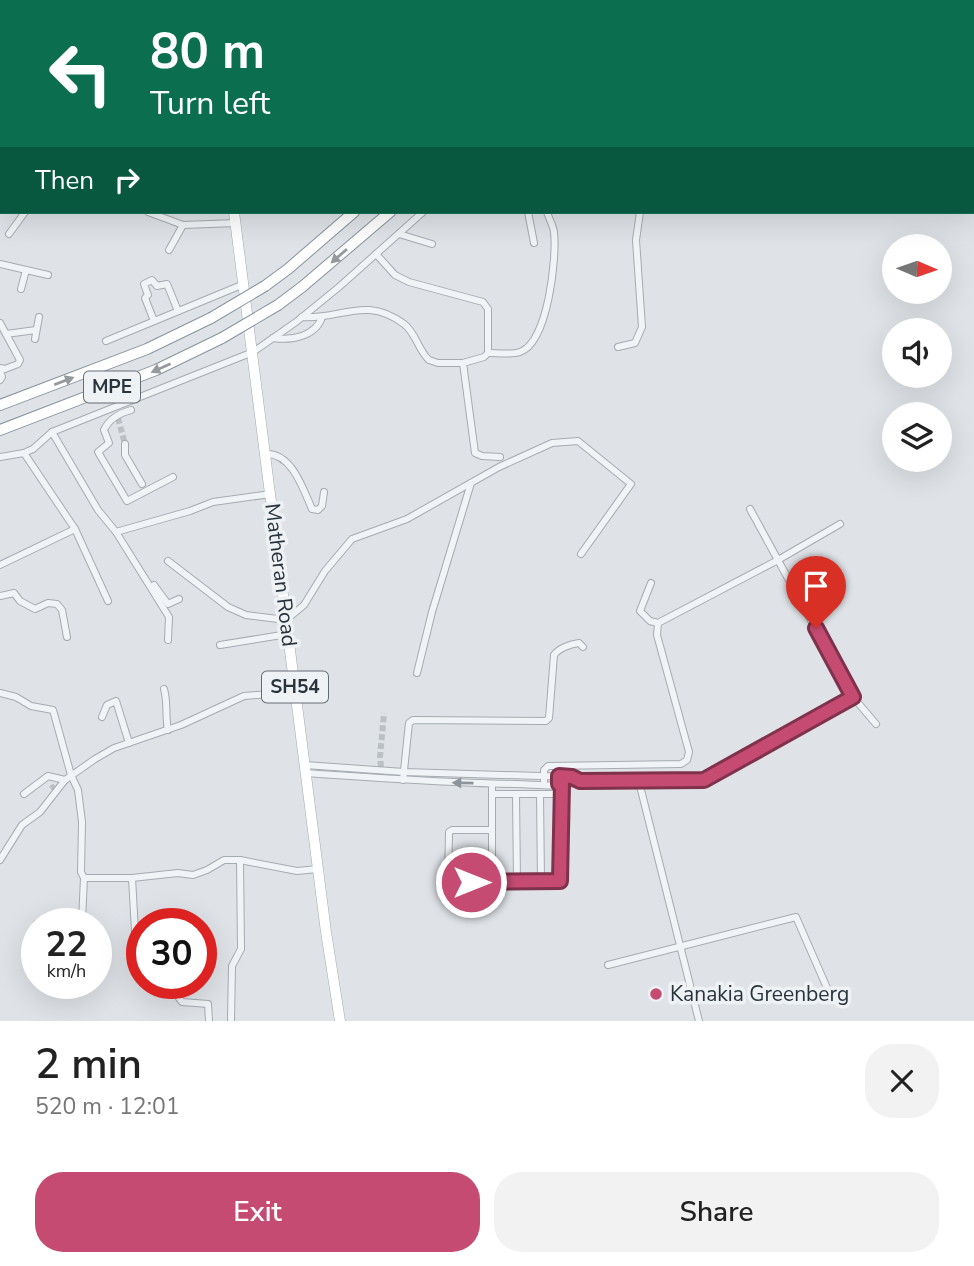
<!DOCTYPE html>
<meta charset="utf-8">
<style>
:root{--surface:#fff;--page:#f2f2f2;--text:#222;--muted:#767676;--accent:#c54b73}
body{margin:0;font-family:"Nunito Sans",sans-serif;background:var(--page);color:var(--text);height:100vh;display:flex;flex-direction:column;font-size:26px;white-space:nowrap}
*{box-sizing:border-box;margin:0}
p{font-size:23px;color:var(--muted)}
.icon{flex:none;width:38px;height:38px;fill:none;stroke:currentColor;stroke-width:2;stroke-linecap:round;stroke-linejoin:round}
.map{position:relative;height:1021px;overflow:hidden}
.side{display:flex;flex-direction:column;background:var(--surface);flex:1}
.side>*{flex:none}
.hud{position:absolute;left:0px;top:0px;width:975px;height:214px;box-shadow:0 7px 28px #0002;background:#0b6e4f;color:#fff;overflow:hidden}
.needle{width:46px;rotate:92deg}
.controls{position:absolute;left:882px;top:234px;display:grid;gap:14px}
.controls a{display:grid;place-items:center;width:70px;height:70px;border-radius:50%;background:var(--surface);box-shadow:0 7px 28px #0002;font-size:35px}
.speed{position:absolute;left:21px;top:908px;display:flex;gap:14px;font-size:35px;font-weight:700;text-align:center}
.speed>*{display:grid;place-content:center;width:91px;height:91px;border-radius:50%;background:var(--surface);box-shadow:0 7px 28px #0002;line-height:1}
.speed small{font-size:18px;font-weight:400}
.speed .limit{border:10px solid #d22;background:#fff;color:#111}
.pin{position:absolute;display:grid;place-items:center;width:60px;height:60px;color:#fff;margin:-72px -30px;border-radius:50% 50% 50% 0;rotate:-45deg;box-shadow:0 0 7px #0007}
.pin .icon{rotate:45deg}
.me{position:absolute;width:77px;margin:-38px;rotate:90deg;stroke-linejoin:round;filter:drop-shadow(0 0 5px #0008)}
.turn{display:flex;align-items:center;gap:24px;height:147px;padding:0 35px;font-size:32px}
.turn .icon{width:91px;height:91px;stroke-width:2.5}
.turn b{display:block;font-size:49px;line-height:60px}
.then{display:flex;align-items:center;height:66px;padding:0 35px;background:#0003;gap:14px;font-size:26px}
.round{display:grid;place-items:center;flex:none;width:74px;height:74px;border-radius:28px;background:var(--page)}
.headline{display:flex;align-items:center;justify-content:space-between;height:119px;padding:0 35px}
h1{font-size:42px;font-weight:600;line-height:52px}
.cta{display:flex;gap:14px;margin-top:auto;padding:14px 35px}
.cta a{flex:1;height:80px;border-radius:28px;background:var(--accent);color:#fff;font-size:28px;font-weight:600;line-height:80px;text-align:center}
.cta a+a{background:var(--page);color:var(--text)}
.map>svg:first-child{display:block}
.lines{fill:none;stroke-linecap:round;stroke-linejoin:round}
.minor-tunnel{stroke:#bbc0c5;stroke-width:6;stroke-dasharray:6 3;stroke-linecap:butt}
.minor-casing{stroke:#a5abb1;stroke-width:8}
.primary-casing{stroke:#9faab2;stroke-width:11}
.motorway-casing{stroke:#87939d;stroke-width:12}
.minor{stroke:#f1f4f6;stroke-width:6}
.primary{stroke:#fff;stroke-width:10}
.motorway{stroke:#fff;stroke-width:10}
.motorway-bridge-casing{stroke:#87939d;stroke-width:12;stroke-linecap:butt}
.motorway-bridge{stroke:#fff;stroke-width:10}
.oneway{fill:#949a9e}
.oneway2{fill:#8d949a}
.route-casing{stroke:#80314b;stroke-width:18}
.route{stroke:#c54b73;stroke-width:12}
.poi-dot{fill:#c54b73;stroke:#eef2f5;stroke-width:2.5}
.labels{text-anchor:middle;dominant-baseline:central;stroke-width:7;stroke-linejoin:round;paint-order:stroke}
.shield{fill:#eef2f5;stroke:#646d74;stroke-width:2}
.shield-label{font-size:19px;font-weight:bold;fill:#29343d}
.street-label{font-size:21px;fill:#29343d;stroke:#eef2f5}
.poi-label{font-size:21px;fill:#29343d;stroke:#eef2f5;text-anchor:start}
</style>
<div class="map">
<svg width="974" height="1021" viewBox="0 0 974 1021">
<rect width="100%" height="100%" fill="#dfe3e7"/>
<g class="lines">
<g class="minor-tunnel">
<path d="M118,418L125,444"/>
<path d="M381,767L380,757L384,713"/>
<path d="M51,789L55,786"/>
</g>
<defs>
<g id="minor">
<path d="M317,0L320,2"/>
<path d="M93,2L96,0"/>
<path d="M663,2L665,0"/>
<path d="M0,38L2,37"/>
<path d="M0,45H2"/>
<path d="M0,65L2,66"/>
<path d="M973,88H974"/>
<path d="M0,137L2,132"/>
<path d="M973,182L974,184"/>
<path d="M148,212L183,225L236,223"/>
<path d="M528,212L534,243"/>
<path d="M9,234L25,212"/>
<path d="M399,234L432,244"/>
<path d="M169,250L183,225"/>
<path d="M376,254L395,275L409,282L483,302L488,309V353L484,357L463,363L475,453L482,456L500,457"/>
<path d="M0,264L48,275"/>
<path d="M21,289L26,270"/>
<path d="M302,317C341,320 365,295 404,324C416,333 418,350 429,360L438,363H463"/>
<path d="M154,321L145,298L148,295L144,284L152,280L157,286L167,284L178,311"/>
<path d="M0,323L20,360L18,364L5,369L0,368"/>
<path d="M6,334L36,330"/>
<path d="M273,338C292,341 316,336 322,317"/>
<path d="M35,339L39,317"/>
<path d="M106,341L244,284"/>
<path d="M618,347L635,343L642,327L636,240L640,212"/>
<path d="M488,353C498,353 511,355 520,352C548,343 557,257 554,232C553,225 549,219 547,212"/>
<path d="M0,370L2,377L0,380"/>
<path d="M131,410C120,413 109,419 104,430L109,443L98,452L127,501L173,477"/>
<path d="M52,432L98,510L116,532L190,511L213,502L271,494"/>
<path d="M125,444V455L142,484"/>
<path d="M24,453L33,449L52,432L253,352L296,322L339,287L423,212"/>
<path d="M266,454C292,453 303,489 312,509L318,510L322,506L324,492"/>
<path d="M0,457L24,453L75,529L108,601"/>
<path d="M116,532L169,617L168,640"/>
<path d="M168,561L228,607L246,615L286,620L304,605L325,571L352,539L407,519L499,467L552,443L578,441L631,484L581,554"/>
<path d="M0,565L75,529"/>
<path d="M651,583L640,611L650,621L658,623L778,560L840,524"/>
<path d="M154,585L168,604L179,599"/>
<path d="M0,596L14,593L20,601L35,609L48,603L57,604L62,610L67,637"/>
<path d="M220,645L288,634"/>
<path d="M417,673L432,612L471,483"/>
<path d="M164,689C168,703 165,716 168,730"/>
<path d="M0,693L16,697L31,706L53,710L71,775L78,790L82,822L81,872L84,878H132"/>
<path d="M853,697L876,724"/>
<path d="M102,717L107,705L116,701L129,743"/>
<path d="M305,765L404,772L572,777L580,781"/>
<path d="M306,773C376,778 446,783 516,784C535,784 562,789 580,781L704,780L853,697L750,509"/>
<path d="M403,780L409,723L413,720L546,721L549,718L554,655C559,648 571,644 579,643L583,647"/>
<path d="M639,782L699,1021"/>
<path d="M492,784V882H450L448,880L449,832L452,830H492"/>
<path d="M544,784V770L548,766L681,764L687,760L689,752L657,635L658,623"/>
<path d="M24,794L48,776L65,780"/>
<path d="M492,794H562"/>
<path d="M516,794L517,882"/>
<path d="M540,794L541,881"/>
<path d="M471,858V882"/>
<path d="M0,860L22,825L40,812L65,780L95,759L114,748L181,725L244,696L295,692"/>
<path d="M492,882L560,881L561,879L562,784"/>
<path d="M37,924C51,921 70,927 82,921L84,878"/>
<path d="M608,965L796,917L831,997"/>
<path d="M142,967H137L132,878L178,873L193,875L207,870L224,860H240L297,871L318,869"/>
<path d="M181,984L179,998L182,1002L208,1004L209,1021"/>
<path d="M231,1021L232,966L241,949L240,860"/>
</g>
<g id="primary">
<path d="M205,0V2"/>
<path d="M234,212L326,932L340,1021"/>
</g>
<g id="motorway">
<path d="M591,2L593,0"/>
<path d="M628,2L630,0"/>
<path d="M265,286L288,269L354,212"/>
<path d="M278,305L302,287L390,212"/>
<path d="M0,405L147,349L211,318"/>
<path d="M0,430L156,370L222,338"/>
</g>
</defs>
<use href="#minor" class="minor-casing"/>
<use href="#primary" class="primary-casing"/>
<use href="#motorway" class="motorway-casing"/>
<use href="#minor" class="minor"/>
<use href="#primary" class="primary"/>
<use href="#motorway" class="motorway"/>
<defs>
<g id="motorway-bridge">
<path d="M211,318L265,286"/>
<path d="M222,338L278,305"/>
</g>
</defs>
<use href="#motorway-bridge" class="motorway-bridge-casing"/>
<use href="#motorway-bridge" class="motorway-bridge"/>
</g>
<defs><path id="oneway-solid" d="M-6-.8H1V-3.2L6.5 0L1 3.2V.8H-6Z" transform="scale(1.75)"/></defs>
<g class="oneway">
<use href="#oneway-solid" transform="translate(339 256) rotate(139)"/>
<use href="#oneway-solid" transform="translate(161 368) rotate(156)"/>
<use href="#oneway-solid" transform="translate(64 381) rotate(-21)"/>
</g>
<use class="oneway2" href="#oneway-solid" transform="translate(463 783) rotate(-179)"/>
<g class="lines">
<defs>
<path id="route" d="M471,882L560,881L562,784H559V776L572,777L580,781L704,780L853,697L816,628"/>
</defs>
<use href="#route" class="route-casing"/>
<use href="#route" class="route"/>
</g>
<circle class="poi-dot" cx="656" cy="994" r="7"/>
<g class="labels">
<g class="shield">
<rect x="84" y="371.5" width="56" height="31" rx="5"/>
<rect x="262" y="671.5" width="66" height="31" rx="5"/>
</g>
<g class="shield-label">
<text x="112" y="387">MPE</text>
<text x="295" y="687">SH54</text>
</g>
<g class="street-label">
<text transform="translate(281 575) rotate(83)">Matheran Road</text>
</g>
<g class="poi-label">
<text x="670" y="994">Kanakia Greenberg</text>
</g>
</g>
</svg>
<div class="controls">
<a><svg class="needle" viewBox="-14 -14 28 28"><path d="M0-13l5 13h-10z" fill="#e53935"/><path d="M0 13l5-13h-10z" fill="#767676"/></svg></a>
<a><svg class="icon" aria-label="sound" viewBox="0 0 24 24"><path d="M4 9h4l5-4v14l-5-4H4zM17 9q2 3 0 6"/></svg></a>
<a><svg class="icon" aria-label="layers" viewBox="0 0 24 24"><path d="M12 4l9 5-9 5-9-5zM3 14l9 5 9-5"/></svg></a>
</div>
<div class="speed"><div>22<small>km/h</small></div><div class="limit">30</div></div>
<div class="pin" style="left:816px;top:628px;background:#d93025"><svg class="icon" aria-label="arrive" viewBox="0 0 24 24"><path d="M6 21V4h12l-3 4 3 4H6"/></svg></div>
<svg class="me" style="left:471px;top:882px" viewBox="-20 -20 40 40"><circle r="17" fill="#c54b73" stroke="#fff" stroke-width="3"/><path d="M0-11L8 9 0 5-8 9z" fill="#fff"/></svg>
<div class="hud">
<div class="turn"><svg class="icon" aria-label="left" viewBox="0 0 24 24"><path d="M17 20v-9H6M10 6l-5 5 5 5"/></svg><div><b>80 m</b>Turn left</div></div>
<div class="then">Then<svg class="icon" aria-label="right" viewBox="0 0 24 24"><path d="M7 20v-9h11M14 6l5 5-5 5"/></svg></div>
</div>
</div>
<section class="side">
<div class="headline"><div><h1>2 min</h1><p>520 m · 12:01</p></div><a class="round"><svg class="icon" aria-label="close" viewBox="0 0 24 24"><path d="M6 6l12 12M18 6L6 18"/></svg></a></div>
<div class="cta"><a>Exit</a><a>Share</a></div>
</section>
